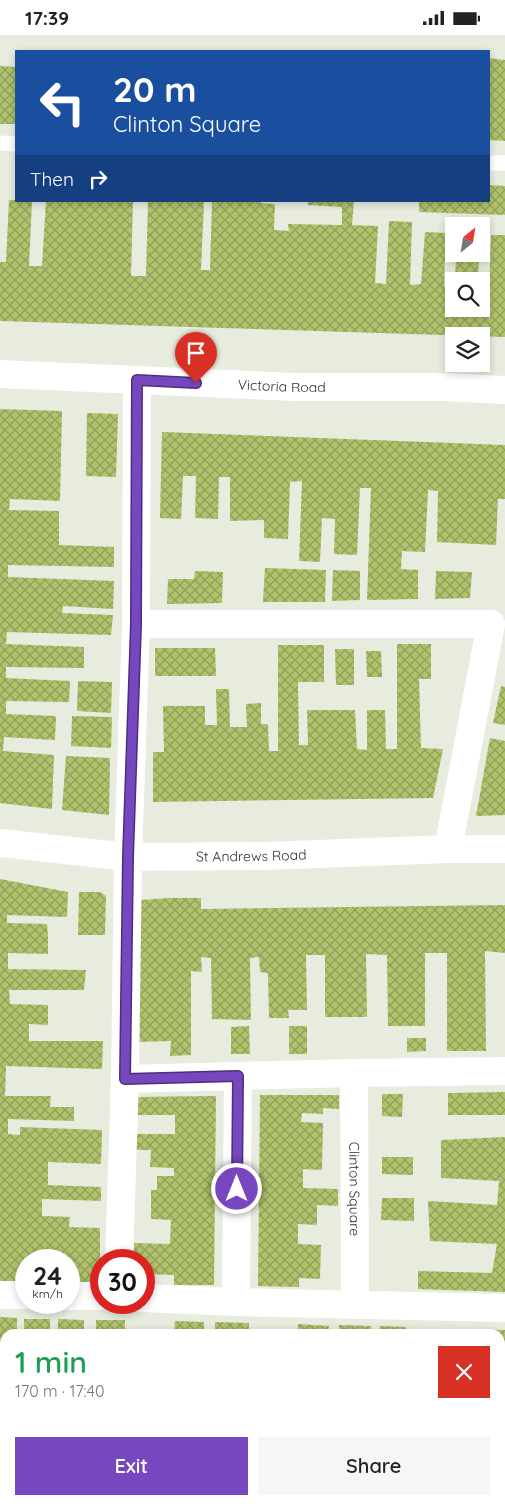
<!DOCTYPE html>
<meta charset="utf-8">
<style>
:root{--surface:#fff;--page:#f6f6f6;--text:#222;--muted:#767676;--accent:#7647bf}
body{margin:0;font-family:Quicksand,sans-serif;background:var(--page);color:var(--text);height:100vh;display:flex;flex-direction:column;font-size:19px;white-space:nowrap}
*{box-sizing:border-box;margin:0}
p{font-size:16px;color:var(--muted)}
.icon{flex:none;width:28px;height:28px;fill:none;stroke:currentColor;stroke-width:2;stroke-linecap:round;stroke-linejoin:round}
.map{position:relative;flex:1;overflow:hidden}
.panel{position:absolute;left:0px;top:1294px;width:505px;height:176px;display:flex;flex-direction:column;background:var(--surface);border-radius:15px 15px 0 0;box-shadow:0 2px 8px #0003}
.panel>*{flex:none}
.guide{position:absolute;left:15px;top:15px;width:475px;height:152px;border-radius:0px;box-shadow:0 2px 8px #0003;background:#1a4fa0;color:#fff;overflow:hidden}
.needle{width:32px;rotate:30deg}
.buttons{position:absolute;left:445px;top:182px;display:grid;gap:10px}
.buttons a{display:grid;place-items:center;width:45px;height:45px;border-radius:0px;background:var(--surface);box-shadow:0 2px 8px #0003;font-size:25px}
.speed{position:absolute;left:15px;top:1214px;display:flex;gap:10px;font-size:25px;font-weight:700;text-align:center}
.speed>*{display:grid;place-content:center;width:65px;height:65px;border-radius:50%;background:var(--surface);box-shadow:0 2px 8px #0003;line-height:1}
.speed small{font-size:12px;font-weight:400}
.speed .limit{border:8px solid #d22;background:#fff;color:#111}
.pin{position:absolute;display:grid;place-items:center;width:42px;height:42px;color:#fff;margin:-51px -21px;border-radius:50% 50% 50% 0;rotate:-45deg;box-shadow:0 0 5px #0007}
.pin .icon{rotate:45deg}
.me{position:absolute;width:55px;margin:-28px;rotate:0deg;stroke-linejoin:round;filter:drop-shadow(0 0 4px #0008)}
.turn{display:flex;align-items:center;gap:18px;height:105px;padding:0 15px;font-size:22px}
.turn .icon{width:65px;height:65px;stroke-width:2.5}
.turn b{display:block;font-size:35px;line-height:42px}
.then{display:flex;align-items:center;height:48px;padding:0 15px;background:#0003;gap:10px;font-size:19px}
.round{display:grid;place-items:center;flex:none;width:52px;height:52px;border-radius:0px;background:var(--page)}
.head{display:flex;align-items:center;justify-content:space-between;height:85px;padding:0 15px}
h1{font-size:30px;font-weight:600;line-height:38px;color:#1e9e55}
.button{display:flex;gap:10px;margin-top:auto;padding:10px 15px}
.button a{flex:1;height:58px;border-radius:0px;background:var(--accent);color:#fff;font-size:20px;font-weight:600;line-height:58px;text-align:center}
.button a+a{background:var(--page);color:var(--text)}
.status{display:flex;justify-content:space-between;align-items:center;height:35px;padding:0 25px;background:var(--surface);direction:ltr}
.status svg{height:14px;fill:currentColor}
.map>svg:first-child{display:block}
.building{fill:url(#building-cross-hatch)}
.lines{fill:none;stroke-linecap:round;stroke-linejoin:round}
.service{stroke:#fff;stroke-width:15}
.minor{stroke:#fff;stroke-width:28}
.tertiary{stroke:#fff;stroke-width:28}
.route-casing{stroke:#4d2e7c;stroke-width:12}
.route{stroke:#7647bf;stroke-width:9}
.labels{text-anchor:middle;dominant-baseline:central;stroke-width:4;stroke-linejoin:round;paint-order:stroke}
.street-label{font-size:14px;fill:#33352f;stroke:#e8ecde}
</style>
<div class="status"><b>17:39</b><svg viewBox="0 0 49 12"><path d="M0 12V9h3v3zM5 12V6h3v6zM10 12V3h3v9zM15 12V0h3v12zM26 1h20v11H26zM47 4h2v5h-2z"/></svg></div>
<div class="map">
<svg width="505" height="1469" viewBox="0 0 505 1469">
<defs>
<pattern id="building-cross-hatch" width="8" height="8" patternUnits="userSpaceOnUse" patternTransform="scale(1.25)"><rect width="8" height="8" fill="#b0c36c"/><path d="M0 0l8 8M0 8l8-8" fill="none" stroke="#909f59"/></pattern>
</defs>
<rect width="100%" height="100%" fill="#e8ecde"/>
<g class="building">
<path d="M489,23L505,25V106L489,105Z"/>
<path d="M0,31L16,32V89H0Z"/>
<path d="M489,150L505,151V180L419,177V166H489Z"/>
<path d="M9,165L32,166L29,231H42L46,166H133L131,241H146L148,166L204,167L201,235H210L212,166H261V168L275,169L274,195L289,196L288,189L342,190V172L308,170V166H354L352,190L378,191L375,248L386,249L389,186L412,187L410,250L421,249L425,197L446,198L444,251H454V274H481V253H489L491,200H505V302L0,286V227H6Z"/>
<path d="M456,219H479L478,246H455Z"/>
<path d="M0,374L62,376L60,466L10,464L9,475L59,476V510L114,512V532L8,530V542L114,546L113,574L63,571L62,578L113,580L111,600L7,597L6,609L84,612V633L6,632V643L70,646L69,667L6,666V679L56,681L55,705L4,702L3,716L54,720L52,774L0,768Z"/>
<path d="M87,378L118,379L116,442L86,441Z"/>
<path d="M162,397L505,410V464H498L496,510L437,507L438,456L428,455L425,517L402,516L401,534L418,535V564L367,565L371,453H360L357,520L334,519L335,484L322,483L320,527L299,526L302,446L290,447L288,504L264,503V485L230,486V442H219L218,484L195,483L196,441H183L181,484L160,483Z"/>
<path d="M265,533L326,535L325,567H263Z"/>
<path d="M333,535L360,536V565L332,566Z"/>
<path d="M195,536L223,537L222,568L167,569L168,544H194Z"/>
<path d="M436,536L472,537L470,563L435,564Z"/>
<path d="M397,609H431V644H419L421,713L443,714L433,763L153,767V717H164L163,671H205V690H217L216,654H229L230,692H247L246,669L261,668V689H268L269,716H278V610H324V647H298L299,710H308L307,675H355L357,714L367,715V675H385L386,714H397Z"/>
<path d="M155,613H215L216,641H155Z"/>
<path d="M335,614H354V650H336Z"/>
<path d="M366,616H381L382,642H367Z"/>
<path d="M78,646L112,647L111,678L77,676Z"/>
<path d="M501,651L505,652V690L493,688Z"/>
<path d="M72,681L112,682L111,713L71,711Z"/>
<path d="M490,703L505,706V780L476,781Z"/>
<path d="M66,721L110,723L109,780L62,775Z"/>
<path d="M0,844L68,857L67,882L7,880V888L47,889L48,901V919L8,918V934L86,935L84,955H9L10,969L48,970V990L29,989V1006H103L102,1034L6,1031L5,1061H51L50,1072H74V1086L8,1084V1099L20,1100V1092L102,1095L101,1129L48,1127V1150L101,1152V1166L42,1164V1181L70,1182L69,1192L100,1193V1249L69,1248V1225H26V1246H0Z"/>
<path d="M79,857H100L106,861L105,900H78Z"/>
<path d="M170,863H201V874L505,870V918L485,916L486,1016H447V918H425V991H388L387,920L366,919L367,982H325V920H306L307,975H288L289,983H269L268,938L260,937L259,922L250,923L251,985L212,984L211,923L201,922L202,937L191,936V1020L170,1021L171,1006L136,1007L140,865Z"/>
<path d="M249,991L250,1019H231V992Z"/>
<rect x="289" y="991" width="18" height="28"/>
<path d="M407,1003H426V1016L407,1017Z"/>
<path d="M505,1057V1080H448V1058Z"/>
<path d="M382,1059H403L402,1082L382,1081Z"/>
<path d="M260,1060H339V1074L323,1073V1079L302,1078L301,1087L323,1088L322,1135L303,1134V1153L338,1154V1171L317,1170V1190L298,1189V1209L321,1210L320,1244L299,1243V1252L258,1251Z"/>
<path d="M216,1061L214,1250H174V1240L144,1239V1225L134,1223V1208L170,1209L171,1185L151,1184V1155H157V1141H174V1133L150,1132L151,1115H135L136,1099H175V1080H136V1062Z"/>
<path d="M505,1102V1257L418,1254V1236L492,1238L497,1209L430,1206L428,1166L497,1170L499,1146L441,1143V1105Z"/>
<path d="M382,1122H413V1140L382,1139Z"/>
<path d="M382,1163H414V1186L381,1185Z"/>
<path d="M0,1282L17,1283V1299H5V1351H0Z"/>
<rect x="24" y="1284" width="26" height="15"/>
<path d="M58,1284L84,1285V1299H58Z"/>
<rect x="96" y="1285" width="29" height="14"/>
<path d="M175,1286L204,1287V1299H174Z"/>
<path d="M215,1287L249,1288V1299H215Z"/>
<path d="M298,1289L329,1291L328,1299H298Z"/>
<path d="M339,1290L371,1291V1299H339Z"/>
<path d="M380,1291L406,1292V1299H379Z"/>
<path d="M458,1294L505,1295V1421L500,1420V1299H458Z"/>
<rect x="53" y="1465" width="24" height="4"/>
<rect x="91" y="1465" width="27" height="4"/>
<rect x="131" y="1465" width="27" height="4"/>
<rect x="170" y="1465" width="27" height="4"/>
<rect x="210" y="1465" width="29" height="4"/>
<rect x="251" y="1465" width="26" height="4"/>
<rect x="293" y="1465" width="25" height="4"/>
<rect x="335" y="1465" width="24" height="4"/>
<path d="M374,1465H402L401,1469H374Z"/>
<rect x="413" y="1465" width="28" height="4"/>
</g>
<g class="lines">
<g class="service">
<path d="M0,108L16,109"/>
<path d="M489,128H505"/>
</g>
<g class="minor">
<path d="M136,589H491L448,814"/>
<path id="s1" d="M0,808L128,822L265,821L448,814H505"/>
<path id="s2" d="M354,1038L355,1270"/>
<path d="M125,1044L354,1038L505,1036"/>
<path d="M119,1225L125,1044L128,822L136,589L137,345"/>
<path d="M0,1260H26"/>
<path d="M69,1261H101"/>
<path d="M144,1263L236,1267L505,1273"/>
<path d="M236,1267L238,1041"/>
</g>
<path class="tertiary" id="s3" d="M0,339L295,352H443L505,355"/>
</g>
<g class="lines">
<defs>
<path id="route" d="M196,348L137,345L136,589L128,822L125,1044L238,1041L237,1154"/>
</defs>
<use href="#route" class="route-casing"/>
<use href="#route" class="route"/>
</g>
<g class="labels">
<g class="street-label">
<text stroke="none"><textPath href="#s3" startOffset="282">Victoria Road</textPath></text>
<text stroke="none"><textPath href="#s1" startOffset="252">St Andrews Road</textPath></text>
<text stroke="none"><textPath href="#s2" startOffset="116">Clinton Square</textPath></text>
</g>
</g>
</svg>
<div class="buttons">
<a><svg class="needle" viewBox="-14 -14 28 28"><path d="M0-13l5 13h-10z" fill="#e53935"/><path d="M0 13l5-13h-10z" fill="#767676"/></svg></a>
<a><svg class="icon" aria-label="search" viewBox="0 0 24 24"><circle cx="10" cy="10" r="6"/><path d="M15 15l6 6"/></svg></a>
<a><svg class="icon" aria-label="layers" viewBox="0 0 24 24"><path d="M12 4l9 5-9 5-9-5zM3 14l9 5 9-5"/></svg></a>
</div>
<div class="speed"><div>24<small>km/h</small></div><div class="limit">30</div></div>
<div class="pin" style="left:196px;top:348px;background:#d93025"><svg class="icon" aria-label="arrive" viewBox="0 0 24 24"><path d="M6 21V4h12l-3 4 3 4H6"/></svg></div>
<svg class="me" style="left:237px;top:1154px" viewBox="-20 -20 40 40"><circle r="17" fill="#7647bf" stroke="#fff" stroke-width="3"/><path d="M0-11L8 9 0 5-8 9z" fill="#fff"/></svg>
<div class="guide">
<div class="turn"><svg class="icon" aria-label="left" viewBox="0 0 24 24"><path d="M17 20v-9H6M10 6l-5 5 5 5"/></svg><div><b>20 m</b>Clinton Square</div></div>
<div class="then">Then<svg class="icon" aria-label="right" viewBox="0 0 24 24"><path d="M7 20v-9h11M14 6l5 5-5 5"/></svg></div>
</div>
<section class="panel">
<div class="head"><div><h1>1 min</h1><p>170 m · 17:40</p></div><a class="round" style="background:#d93025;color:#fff"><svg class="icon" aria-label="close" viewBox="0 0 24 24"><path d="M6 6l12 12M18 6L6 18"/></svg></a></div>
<div class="button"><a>Exit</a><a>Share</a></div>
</section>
</div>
